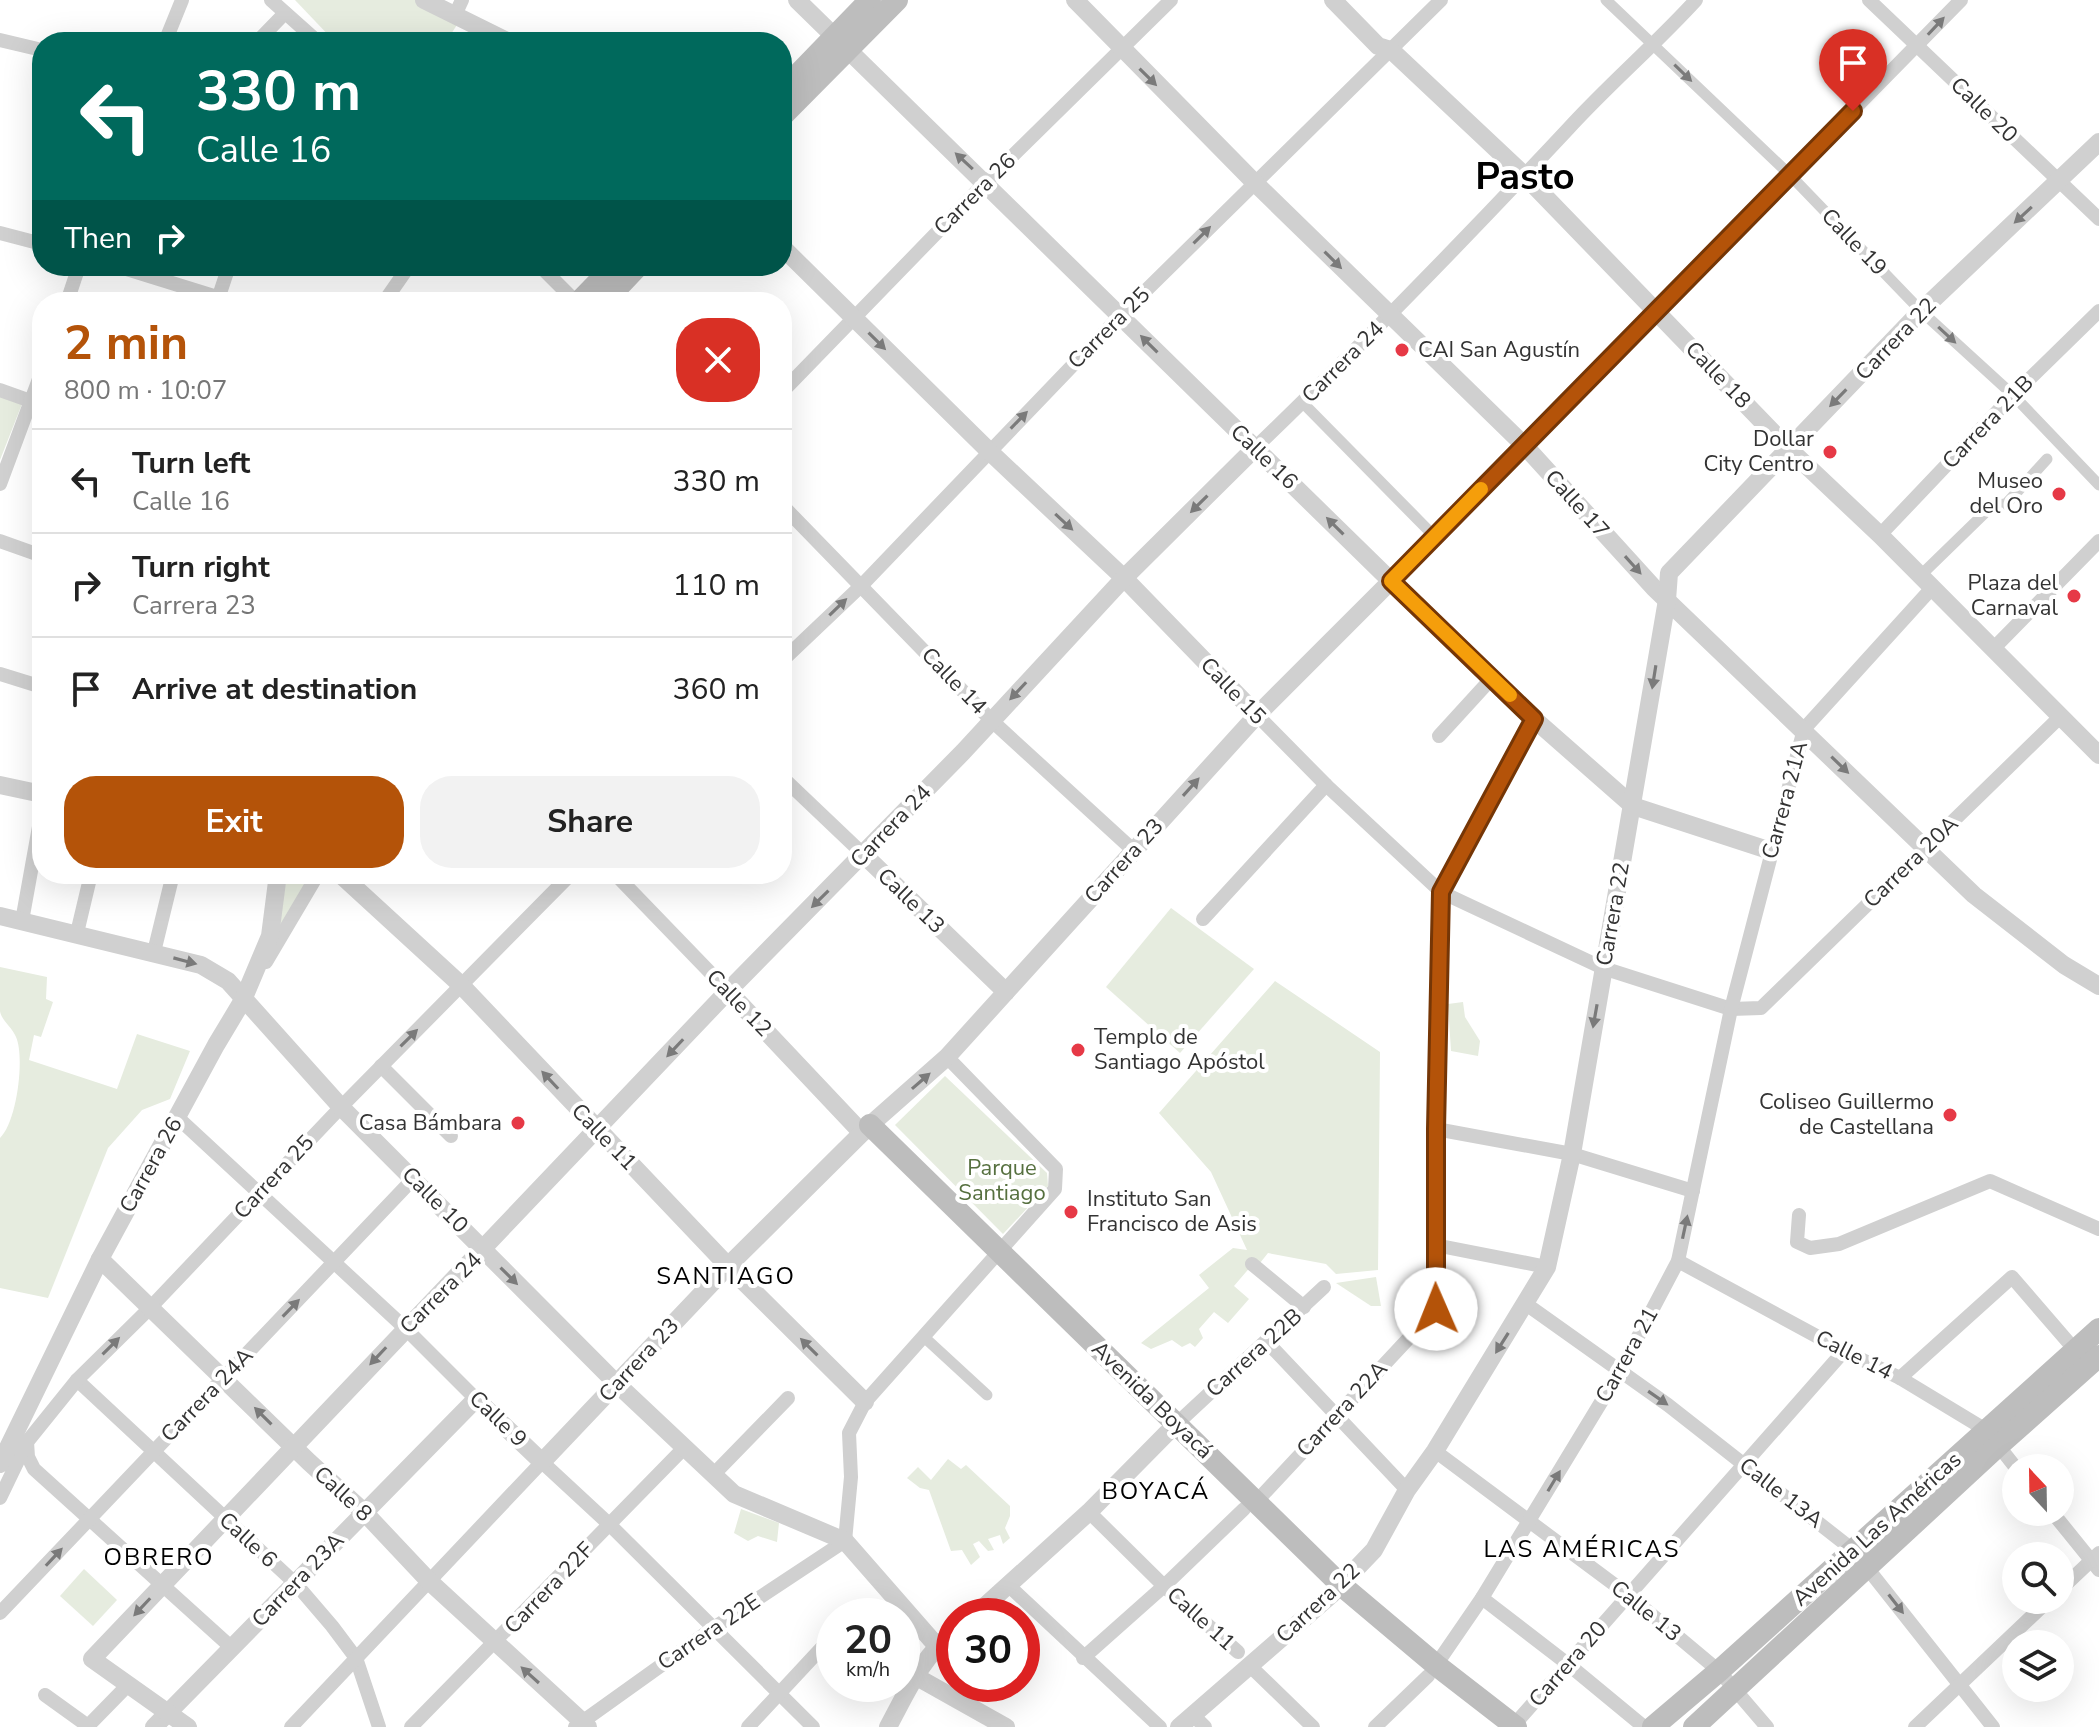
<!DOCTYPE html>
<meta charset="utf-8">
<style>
:root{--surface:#fff;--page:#f2f2f2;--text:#222;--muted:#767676;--line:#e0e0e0;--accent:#b45309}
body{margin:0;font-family:"Nunito Sans",sans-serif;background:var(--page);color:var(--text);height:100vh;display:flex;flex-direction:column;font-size:30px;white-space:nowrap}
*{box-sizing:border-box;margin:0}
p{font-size:26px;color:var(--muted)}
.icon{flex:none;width:44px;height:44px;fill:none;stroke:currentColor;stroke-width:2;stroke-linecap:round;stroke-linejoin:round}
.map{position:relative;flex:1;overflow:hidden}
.sheet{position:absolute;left:32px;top:292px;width:760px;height:592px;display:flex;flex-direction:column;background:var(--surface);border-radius:32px;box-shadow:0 8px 32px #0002}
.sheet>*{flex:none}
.top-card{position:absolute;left:32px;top:32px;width:760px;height:244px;border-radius:32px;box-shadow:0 8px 32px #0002;background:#00695c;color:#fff;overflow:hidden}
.needle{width:52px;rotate:338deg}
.tools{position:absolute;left:2002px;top:1454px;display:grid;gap:16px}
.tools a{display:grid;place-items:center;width:72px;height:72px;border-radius:50%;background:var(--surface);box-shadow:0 8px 32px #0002;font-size:40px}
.speed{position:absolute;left:816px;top:1598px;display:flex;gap:16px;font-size:40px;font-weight:700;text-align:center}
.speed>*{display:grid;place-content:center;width:104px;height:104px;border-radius:50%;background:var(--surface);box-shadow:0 8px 32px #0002;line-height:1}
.speed small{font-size:20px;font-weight:400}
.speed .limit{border:12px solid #d22;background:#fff;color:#111}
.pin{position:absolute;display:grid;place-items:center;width:68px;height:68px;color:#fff;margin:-82px -34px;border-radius:50% 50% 50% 0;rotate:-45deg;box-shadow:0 0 8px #0007}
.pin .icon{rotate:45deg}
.me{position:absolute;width:88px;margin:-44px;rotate:359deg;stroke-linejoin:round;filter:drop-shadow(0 0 6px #0008)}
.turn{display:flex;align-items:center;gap:28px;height:168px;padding:0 32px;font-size:36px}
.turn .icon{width:104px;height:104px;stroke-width:2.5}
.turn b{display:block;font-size:56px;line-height:68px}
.then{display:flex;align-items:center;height:76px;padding:0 32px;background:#0003;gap:16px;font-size:30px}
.round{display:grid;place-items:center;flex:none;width:84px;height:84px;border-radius:32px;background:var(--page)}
.overview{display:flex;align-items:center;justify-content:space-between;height:136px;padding:0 32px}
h1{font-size:48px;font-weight:700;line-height:60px;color:var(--accent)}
.primary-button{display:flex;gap:16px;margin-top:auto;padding:16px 32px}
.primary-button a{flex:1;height:92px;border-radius:32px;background:var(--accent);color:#fff;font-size:32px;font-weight:700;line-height:92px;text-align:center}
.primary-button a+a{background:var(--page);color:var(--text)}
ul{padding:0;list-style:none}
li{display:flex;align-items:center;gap:24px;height:104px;padding:0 32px;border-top:2px solid var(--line)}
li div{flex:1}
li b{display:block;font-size:30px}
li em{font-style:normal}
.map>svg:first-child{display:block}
.green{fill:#e6ecdf}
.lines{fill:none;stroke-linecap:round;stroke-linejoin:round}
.pedestrian{stroke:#d0d0d0;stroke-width:11}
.minor{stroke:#d0d0d0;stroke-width:14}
.tertiary{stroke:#d0d0d0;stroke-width:18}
.secondary{stroke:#bdbdbd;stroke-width:22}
.oneway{fill:#7a7a7a}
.route-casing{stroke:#753606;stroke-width:20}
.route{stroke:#b45309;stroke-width:14}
.slow{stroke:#f59e0b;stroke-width:14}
.poi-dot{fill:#e63946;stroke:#fff;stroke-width:3}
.labels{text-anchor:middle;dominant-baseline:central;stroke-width:8;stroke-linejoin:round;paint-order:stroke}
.street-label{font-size:22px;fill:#333;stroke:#fff}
.poi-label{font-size:22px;fill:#333;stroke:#fff;text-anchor:end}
.park-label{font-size:22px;fill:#56703f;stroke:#fff}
.neighbourhood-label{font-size:24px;letter-spacing:2px;fill:#000;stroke:#fff}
.town-label{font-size:38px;font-weight:bold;fill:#000;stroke:#fff}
</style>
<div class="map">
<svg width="2099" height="1727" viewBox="0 0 2099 1727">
<rect width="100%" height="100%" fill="#fff"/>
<g class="green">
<path d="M295,0H417L460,20L446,42H335Z"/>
<path d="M0,396L22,404L0,460Z"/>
<path d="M287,874H313L278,931Z"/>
<path d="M1171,908L1254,969L1180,1053L1106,987Z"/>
<path d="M0,967L47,977L46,999L53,1002L41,1037L34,1035L29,1060L117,1089L137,1034L190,1051L170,1099L142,1110L108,1148L48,1298L0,1288V1138C17,1122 25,1057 16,1037C12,1027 1,1020 0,1011C0,997 0,981 0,967Z"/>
<path d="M1275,981L1380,1052L1378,1270L1336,1274L1326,1264L1268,1253L1256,1268L1252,1265L1234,1286L1249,1299L1228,1323L1214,1312L1199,1329L1203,1338L1195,1347L1190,1343L1182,1347L1172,1340L1151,1349L1141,1343L1209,1288L1199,1275L1233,1248L1247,1250L1211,1172L1159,1113Z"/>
<path d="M1463,1002L1465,1017L1480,1041L1478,1056L1451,1051L1448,1004Z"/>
<path d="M945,1076L1047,1173L1048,1186L1003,1234L895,1125Z"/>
<path d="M1376,1277L1381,1306H1371L1336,1283Z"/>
<path d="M948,1459L961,1469L966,1465L1010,1506V1516L1005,1528L1010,1538L1003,1544L1000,1535L988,1539L994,1550L988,1551L979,1541L973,1544L980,1557L971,1565L962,1550L951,1551L929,1490L920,1488L907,1478L918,1467L931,1480Z"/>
<path d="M741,1509L779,1523L777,1542L758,1536L748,1541L734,1533Z"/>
<path d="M84,1569L117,1600L93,1626L60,1596Z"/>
</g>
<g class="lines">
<g class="pedestrian">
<path d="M1606,0L1790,175L1921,311L2013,395L2099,485"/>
<path d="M1302,402L1434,536"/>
<path d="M1920,576L1993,505L2006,504L2047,459"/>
<path d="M924,1337L987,1395"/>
</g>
<g class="minor">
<path d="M271,0L318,42"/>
<path d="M1869,0L2099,219"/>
<path d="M455,15L462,0"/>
<path d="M0,40L42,50"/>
<path d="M165,42L182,0"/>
<path d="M257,42L285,13"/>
<path d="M0,233L42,244"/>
<path d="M117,266L233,302"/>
<path d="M540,266L576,302"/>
<path d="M67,302L79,266"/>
<path d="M217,302L229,266"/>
<path d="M384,302L409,266"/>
<path d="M0,390L42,405"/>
<path d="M782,392L986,182L1171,0"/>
<path d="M1254,449C1362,345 1466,238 1568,129C1609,84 1655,45 1696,0"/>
<path d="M0,484L42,371"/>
<path d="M782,505L991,720L1133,850"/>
<path d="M1880,535L2013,395L2099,311"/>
<path d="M0,541L42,556"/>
<path d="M1391,581L1961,0"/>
<path d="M1994,648L2099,541"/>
<path d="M782,661L862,585L1120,316L1441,0"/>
<path d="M0,674L42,687"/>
<path d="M1257,715L1326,785L1441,892L1603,968L1731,1009L1761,1008L2061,716"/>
<path d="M1439,736L1492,678"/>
<path d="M782,777L864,855"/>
<path d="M615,874L728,991"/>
<path d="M1203,919L1326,785"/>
<path d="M22,921L42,810"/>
<path d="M77,933L91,874"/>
<path d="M154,952L173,874"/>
<path d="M266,962L318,874"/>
<path d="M381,1066L451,1136"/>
<path d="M177,1117L405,1328L476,1399"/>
<path d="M1436,1129L1572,1154L1693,1191"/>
<path d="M1799,1215L1797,1242L1810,1248L1839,1244L1990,1181L2099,1229"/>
<path d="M1435,1245L1547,1267"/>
<path d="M1678,1261L1844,1351L1900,1378L1986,1430L2016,1468"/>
<path d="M1252,1264L1304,1307"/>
<path d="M1526,1304L1668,1405L1853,1550L1993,1727"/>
<path d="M1267,1342L1407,1490"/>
<path d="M1900,1378L2012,1277L2075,1350"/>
<path d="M77,1380L296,1584L332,1626L356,1658L379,1727"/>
<path d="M1170,1430L1324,1287"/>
<path d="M27,1442L28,1457L34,1469L232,1648"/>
<path d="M1435,1451L1627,1594L1719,1671L1767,1727"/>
<path d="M714,1474L788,1398"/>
<path d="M0,1498L27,1442L77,1380L149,1309L341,1107L571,874"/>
<path d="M1256,1502L1436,1309V1129L1441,892L1534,719"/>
<path d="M1089,1512L1164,1586L1238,1652"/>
<path d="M2052,1512L2099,1570"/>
<path d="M1009,1586L1160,1727"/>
<path d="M2060,1590L2099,1553"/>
<path d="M1482,1598L1569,1665L1644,1727"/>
<path d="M0,1613L414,1178"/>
<path d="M1083,1658L1164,1586L1244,1509"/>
<path d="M1249,1665L1313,1727"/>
<path d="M1436,1665L1482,1598L1620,1371L1678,1261L1731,1009L1804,729L1932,588"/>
<path d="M45,1695L88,1726L128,1685"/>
<path d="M1193,1715L1205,1727"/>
<path d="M1514,1725L1844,1351"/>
<path d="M291,1727L542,1462L610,1525L813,1727"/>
<path d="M411,1727L685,1447"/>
<path d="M575,1727L712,1629L845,1541L851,1477L849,1433L865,1402L1055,1189L1056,1169L947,1057"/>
<path d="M748,1727L828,1641"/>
<path d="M1375,1727L1428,1676"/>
<path d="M1915,1727L2049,1600"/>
</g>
<g class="tertiary">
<path d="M424,0L509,42"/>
<path d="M797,0L1391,581L1534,719L1633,806L1771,851"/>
<path d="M1075,0L1254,182L1524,445L1654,588L1974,895L2064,965L2099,986"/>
<path d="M1333,0L1378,46L1391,50L1525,176L1789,449L1880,535L2099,755"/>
<path d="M782,247L989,451L1124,578L1257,715"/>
<path d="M0,785L42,794"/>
<path d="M864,855L1006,992"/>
<path d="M340,874L461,985L728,1266L865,1402"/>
<path d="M0,916L201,965L228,981L341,1107L616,1383L734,1494L845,1541L936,1645"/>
<path d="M728,991L862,1133"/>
<path d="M100,1259L309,1462L364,1512L429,1581L588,1727"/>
<path d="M0,1464L100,1259L216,1045L243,1000L270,936L278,874"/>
<path d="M974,1616L1089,1512L1167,1433"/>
<path d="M915,1676L1006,1727"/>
<path d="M154,1727L476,1399L542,1462L728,1266L870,1125L947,1057L1257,715L1391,581"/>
<path d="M188,1727L92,1659L728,991L963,752L1124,578L1254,449"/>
<path d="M888,1727C907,1692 922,1656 954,1632"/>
<path d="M1179,1727L1331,1595L1374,1550L1407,1490L1435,1451L1547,1267L1572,1154L1667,600L1669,573L1921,311L2099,142"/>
</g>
<g class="secondary">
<path d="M782,91L870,0"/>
<path d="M782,116L897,0"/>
<path d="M579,302L614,266"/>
<path d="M604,302L638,266"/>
<path d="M870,1125L1341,1585L1436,1665L1516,1727"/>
<path d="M1653,1727L1719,1671L2099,1329"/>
<path d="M1694,1727L1998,1446L2099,1356"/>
</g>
</g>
<defs><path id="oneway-solid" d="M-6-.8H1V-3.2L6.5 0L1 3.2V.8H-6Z" transform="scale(2)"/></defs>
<g class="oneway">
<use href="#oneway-solid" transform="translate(1936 26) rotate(-47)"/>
<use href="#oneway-solid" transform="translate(1683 73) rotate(44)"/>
<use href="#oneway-solid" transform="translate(1148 77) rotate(45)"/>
<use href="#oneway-solid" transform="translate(964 161) rotate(-137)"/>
<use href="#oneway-solid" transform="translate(2023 215) rotate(137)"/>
<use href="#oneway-solid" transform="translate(1202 235) rotate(-45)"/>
<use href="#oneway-solid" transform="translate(1333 260) rotate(45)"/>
<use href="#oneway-solid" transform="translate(1947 335) rotate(43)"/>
<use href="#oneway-solid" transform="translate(877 341) rotate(45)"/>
<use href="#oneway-solid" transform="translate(1149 344) rotate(-135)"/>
<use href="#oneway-solid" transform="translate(1838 398) rotate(134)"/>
<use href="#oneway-solid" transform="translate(1019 420) rotate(-46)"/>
<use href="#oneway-solid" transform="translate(1199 504) rotate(135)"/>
<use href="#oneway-solid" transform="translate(1064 522) rotate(43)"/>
<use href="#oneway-solid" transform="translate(1335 526) rotate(-135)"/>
<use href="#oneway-solid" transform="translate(1633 565) rotate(48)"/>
<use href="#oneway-solid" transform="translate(838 607) rotate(-44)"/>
<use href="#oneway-solid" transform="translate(1654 677) rotate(99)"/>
<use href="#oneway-solid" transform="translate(1018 691) rotate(133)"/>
<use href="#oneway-solid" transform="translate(1840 765) rotate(44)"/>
<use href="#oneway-solid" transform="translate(1191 787) rotate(-48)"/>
<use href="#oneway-solid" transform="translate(820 899) rotate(135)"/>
<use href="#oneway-solid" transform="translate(185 961) rotate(15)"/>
<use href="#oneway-solid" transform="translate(1595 1016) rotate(100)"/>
<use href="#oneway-solid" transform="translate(409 1038) rotate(-45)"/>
<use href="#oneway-solid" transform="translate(675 1048) rotate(133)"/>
<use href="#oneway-solid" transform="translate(550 1080) rotate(-133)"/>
<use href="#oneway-solid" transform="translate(921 1081) rotate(-41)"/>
<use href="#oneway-solid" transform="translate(1685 1227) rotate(-78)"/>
<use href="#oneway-solid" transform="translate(509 1276) rotate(45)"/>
<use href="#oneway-solid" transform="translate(291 1308) rotate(-46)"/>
<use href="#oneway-solid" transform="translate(1502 1343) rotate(122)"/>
<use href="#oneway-solid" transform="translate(111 1346) rotate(-45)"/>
<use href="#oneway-solid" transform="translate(809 1347) rotate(-135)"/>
<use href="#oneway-solid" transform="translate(378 1356) rotate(133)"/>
<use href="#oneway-solid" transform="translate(1658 1398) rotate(35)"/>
<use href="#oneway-solid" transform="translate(263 1416) rotate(-135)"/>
<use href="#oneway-solid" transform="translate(1554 1481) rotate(-59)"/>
<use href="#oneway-solid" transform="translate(54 1557) rotate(-47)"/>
<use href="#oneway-solid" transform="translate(1896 1604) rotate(52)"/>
<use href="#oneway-solid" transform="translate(142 1607) rotate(133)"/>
<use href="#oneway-solid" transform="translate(530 1675) rotate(-138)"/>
</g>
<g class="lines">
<defs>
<path id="route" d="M1436,1309V1129L1441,892L1534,719L1391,581L1853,111"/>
</defs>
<use href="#route" class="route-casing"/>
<use href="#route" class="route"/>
<path class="slow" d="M1481,489L1391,581L1510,695"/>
</g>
<g class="poi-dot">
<circle cx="1402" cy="350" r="8"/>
<circle cx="1830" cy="452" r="8"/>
<circle cx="2059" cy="494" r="8"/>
<circle cx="2074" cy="596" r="8"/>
<circle cx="1078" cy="1050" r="8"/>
<circle cx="1950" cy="1115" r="8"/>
<circle cx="518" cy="1123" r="8"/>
<circle cx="1071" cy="1212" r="8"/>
</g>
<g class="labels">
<g class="street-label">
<text transform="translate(1984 110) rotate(44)">Calle 20</text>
<text transform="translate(975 194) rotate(-45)">Carrera 26</text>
<text transform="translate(1854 242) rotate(46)">Calle 19</text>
<text transform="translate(1109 328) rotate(-45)">Carrera 25</text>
<text transform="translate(1896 339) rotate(-46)">Carrera 22</text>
<text transform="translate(1343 362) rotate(-45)">Carrera 24</text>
<text transform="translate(1718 375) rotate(46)">Calle 18</text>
<text transform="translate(1988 422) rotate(-46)">Carrera 21B</text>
<text transform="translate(1264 457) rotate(44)">Calle 16</text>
<text transform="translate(1577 504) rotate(48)">Calle 17</text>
<text transform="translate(954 681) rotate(46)">Calle 14</text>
<text transform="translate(1233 691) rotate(46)">Calle 15</text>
<text transform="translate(1785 800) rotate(-75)">Carrera 21A</text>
<text transform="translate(891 826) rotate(-46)">Carrera 24</text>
<text transform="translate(1124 861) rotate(-48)">Carrera 23</text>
<text transform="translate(1911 862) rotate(-44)">Carrera 20A</text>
<text transform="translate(911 901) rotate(44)">Calle 13</text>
<text transform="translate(1613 914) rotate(-80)">Carrera 22</text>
<text transform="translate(739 1003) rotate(46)">Calle 12</text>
<text transform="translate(604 1137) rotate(46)">Calle 11</text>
<text transform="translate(151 1165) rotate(-61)">Carrera 26</text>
<text transform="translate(274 1177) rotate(-47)">Carrera 25</text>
<text transform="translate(435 1200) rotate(45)">Calle 10</text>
<text transform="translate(441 1293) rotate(-45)">Carrera 24</text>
<text transform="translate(1254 1353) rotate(-42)">Carrera 22B</text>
<text transform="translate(1627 1355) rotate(-61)">Carrera 21</text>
<text transform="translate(1854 1355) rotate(27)">Calle 14</text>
<text transform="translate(639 1360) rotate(-47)">Carrera 23</text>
<text transform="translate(207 1395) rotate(-46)">Carrera 24A</text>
<text transform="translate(1152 1400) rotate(44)">Avenida Boyacá</text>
<text transform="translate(1342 1409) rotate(-47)">Carrera 22A</text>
<text transform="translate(498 1419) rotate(44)">Calle 9</text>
<text transform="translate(1781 1493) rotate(38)">Calle 13A</text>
<text transform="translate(343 1494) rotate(43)">Calle 8</text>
<text transform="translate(1877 1529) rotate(-42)">Avenida Las Américas</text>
<text transform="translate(248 1540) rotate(43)">Calle 6</text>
<text transform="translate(298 1580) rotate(-46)">Carrera 23A</text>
<text transform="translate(549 1588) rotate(-46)">Carrera 22F</text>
<text transform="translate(1318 1603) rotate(-43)">Carrera 22</text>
<text transform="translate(1646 1611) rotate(39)">Calle 13</text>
<text transform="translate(1201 1619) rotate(42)">Calle 11</text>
<text transform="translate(709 1632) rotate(-34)">Carrera 22E</text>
<text transform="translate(1568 1664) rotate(-49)">Carrera 20</text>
</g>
<g class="poi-label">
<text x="1418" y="350" text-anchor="start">CAI San Agustín</text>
<text x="1814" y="439">Dollar<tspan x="1814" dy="25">City Centro</tspan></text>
<text x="2043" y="481">Museo<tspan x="2043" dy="25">del Oro</tspan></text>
<text x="2058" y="583">Plaza del<tspan x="2058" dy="25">Carnaval</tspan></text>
<text x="1094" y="1037" text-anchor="start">Templo de<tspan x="1094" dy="25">Santiago Apóstol</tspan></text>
<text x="1934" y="1102">Coliseo Guillermo<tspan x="1934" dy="25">de Castellana</tspan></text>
<text x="502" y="1123">Casa Bámbara</text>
<text x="1087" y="1199" text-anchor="start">Instituto San<tspan x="1087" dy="25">Francisco de Asis</tspan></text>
</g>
<g class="park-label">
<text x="1002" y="1168">Parque<tspan x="1002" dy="25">Santiago</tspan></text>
</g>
<g class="neighbourhood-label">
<text x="726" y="1276">SANTIAGO</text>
<text x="1156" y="1491">BOYACÁ</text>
<text x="1582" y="1549">LAS AMÉRICAS</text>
<text x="159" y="1557">OBRERO</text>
</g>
<g class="town-label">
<text x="1525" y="176">Pasto</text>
</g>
</g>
</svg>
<div class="tools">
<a><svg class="needle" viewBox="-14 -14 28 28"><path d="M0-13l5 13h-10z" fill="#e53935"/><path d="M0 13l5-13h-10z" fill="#767676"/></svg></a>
<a><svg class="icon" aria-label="search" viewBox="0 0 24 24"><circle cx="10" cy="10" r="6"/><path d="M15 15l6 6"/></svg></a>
<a><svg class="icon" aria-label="layers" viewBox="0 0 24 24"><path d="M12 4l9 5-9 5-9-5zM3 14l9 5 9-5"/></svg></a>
</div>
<div class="speed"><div>20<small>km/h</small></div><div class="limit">30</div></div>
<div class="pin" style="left:1853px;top:111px;background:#d93025"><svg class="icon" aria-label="arrive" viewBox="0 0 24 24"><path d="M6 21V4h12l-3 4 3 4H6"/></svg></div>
<svg class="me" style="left:1436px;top:1309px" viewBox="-20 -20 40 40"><circle r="19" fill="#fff"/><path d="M0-13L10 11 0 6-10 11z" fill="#b45309"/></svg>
<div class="top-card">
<div class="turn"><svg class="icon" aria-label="left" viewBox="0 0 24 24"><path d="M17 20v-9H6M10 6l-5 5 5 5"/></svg><div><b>330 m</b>Calle 16</div></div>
<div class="then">Then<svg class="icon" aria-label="right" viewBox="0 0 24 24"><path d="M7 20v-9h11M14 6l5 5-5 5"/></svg></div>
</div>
<section class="sheet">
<div class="overview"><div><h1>2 min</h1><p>800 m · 10:07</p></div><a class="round" style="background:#d93025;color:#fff"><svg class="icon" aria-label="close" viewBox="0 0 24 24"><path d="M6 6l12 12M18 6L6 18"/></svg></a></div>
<ul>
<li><svg class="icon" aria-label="left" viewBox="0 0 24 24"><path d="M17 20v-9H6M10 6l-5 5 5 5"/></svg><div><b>Turn left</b><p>Calle 16</p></div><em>330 m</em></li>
<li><svg class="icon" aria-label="right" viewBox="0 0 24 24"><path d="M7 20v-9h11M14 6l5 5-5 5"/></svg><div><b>Turn right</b><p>Carrera 23</p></div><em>110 m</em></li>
<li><svg class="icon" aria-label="arrive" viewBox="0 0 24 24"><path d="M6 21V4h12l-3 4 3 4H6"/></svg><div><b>Arrive at destination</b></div><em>360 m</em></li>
</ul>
<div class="primary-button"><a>Exit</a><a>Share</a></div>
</section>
</div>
